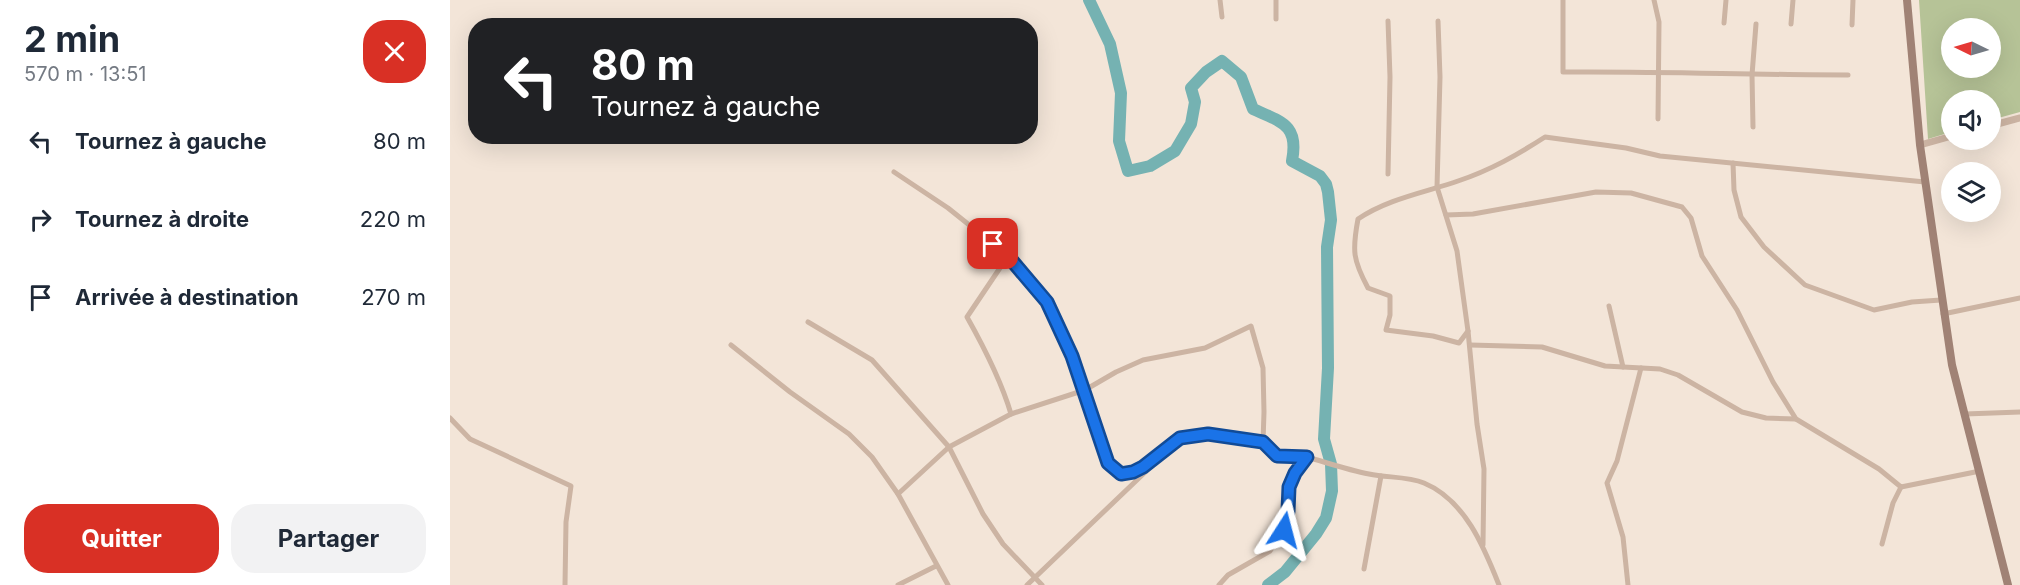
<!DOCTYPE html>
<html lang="fr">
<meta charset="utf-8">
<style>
:root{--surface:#fff;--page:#f2f2f3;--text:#1f2937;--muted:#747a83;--accent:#d93025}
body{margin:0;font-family:Inter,sans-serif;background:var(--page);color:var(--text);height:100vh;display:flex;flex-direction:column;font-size:22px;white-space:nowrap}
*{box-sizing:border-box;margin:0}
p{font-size:20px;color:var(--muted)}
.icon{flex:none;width:33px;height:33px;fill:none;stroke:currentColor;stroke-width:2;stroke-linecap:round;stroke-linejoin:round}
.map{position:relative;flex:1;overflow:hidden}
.drawer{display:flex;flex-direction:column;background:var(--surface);width:450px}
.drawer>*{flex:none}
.top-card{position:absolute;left:18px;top:18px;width:570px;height:126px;border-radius:24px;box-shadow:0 6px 24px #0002;background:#202124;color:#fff;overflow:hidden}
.needle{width:39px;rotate:275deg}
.tools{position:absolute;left:1491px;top:18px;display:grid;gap:12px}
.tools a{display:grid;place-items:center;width:60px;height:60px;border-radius:50%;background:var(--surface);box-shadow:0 6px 24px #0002;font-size:30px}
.pin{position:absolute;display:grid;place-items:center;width:51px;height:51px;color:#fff;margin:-26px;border-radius:12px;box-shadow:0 3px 9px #0006}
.me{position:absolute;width:66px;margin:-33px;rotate:9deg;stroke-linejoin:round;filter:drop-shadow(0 0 4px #0008)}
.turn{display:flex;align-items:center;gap:21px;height:126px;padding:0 24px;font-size:27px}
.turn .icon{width:78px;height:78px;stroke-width:2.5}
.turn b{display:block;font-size:42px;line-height:51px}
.round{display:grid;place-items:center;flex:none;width:63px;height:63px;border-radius:24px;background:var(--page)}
.summary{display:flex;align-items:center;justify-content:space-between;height:102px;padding:0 24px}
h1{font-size:36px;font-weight:700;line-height:45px}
.action{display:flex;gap:12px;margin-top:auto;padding:12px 24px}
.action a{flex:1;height:69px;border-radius:24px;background:var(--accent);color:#fff;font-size:24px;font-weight:700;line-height:69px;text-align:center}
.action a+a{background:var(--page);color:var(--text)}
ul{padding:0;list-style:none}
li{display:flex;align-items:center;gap:18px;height:78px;padding:0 24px}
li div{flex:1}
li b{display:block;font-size:22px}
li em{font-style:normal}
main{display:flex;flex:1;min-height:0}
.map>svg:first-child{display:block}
.green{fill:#b6c397;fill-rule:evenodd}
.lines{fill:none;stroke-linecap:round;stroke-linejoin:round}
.river{stroke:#75b2b2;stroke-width:12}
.minor{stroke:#ccb4a3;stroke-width:5}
.tertiary{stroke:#ccb4a3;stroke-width:7}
.secondary{stroke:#a08275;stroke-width:8}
.route-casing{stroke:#114b97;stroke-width:15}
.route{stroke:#1a73e8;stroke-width:10}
</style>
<main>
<section class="drawer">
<div class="summary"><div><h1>2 min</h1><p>570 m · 13:51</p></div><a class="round" style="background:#d93025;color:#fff"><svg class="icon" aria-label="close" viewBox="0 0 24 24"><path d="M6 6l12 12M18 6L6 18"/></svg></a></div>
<ul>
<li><svg class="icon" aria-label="left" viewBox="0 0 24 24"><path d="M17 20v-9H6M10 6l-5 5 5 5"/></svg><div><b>Tournez à gauche</b></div><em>80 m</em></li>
<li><svg class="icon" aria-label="right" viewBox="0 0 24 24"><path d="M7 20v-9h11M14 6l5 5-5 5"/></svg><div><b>Tournez à droite</b></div><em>220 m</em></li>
<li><svg class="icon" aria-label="arrive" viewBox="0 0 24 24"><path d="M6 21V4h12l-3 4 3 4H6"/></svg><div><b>Arrivée à destination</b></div><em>270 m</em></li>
</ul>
<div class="action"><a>Quitter</a><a>Partager</a></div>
</section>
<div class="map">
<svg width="1570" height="585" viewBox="0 0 1570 585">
<rect width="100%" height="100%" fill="#f3e5d8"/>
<path class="green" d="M1469,0H1570V112L1541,120L1540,100H1502L1501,132L1478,139ZM1502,28H1540V68H1502Z"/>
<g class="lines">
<path class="river" d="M639,0L660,44L671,93L669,141L678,171L700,166L725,151L741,124L745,102L741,88L756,72L772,61L791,77L803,109C832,122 849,125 842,161L870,176L876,184L878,192L881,220L877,247L878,368L874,439L881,464L882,491L876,518L866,534L835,572L818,585"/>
<g class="minor">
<path d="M770,0L772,17"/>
<path d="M826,0V19"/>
<path d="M1113,0V72C1208,71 1303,75 1398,75"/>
<path d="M1204,0L1209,22L1208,119"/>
<path d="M938,21L940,77L938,174"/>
<path d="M988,21L990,77L987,187L1007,251L1018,331L1027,424L1034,469L1033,545"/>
<path d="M1274,23L1276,0"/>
<path d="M1341,24L1343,0"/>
<path d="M1402,25L1403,0"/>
<path d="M1303,127L1302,75L1306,24"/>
<path d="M1283,163L1284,190L1291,217L1314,247L1355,285L1424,310L1462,302L1491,300"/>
<path d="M444,172L498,208L558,256L597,302L623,356L659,463L664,470L671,474L683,472L693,467L730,438L758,434L813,442L827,456L857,457"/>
<path d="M996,215L1023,214L1146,192L1181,193L1232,207L1241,218L1252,256L1287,310L1323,382L1346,419L1429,469L1451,487L1530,471"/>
<path d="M558,256L517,317C535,349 551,380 561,414"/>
<path d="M1159,306L1173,367"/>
<path d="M1493,314L1570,298"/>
<path d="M358,322L422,360L499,447L533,514L553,544L592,585"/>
<path d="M1018,331L1009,343L983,336L936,330L940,315V296L918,288C903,260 902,251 908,219C937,199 976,192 1008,181C1041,170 1067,155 1095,137L1176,148L1210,156L1475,182"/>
<path d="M281,345L340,392L399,434L422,457L448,494L498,585"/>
<path d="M1020,345L1092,347L1155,366L1210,369L1228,375L1292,412L1316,418L1346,419"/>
<path d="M1515,414L1570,412"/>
<path d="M0,418L20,439L121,486L116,522L115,585"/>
<path d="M448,494L499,447L561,414L635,390L666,372L693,360L755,348L801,326L813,368L814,412L813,442"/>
<path d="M1432,544L1443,503L1451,487"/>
<path d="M914,569L931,476"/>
<path d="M448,585L486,566"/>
<path d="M577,585L710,458"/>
<path d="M769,585L778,575L820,551L834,529L838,511L839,487L845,473L857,457C878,463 898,470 919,474C937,478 957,476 974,483C1015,500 1034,547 1049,585"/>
<path d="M1178,585L1173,537L1157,483L1167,461L1191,368"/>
</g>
<g class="tertiary">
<path d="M1540,126L1570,118"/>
<path d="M1470,145L1502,136"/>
</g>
<path class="secondary" d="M1457,0L1470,145L1502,365L1558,585"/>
</g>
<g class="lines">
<defs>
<path id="route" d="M543,244L558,256L597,302L622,356L658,463L671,474L683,472L693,467L730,438L758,434L813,442L827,456L857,457L845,473L839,487L838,511L834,530"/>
</defs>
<use href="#route" class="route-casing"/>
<use href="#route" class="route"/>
</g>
</svg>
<div class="tools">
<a><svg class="needle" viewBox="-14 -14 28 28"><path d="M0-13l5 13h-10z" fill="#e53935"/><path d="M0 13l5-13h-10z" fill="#747a83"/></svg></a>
<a><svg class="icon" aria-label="sound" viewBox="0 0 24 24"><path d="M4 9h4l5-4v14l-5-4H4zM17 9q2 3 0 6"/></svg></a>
<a><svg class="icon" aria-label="layers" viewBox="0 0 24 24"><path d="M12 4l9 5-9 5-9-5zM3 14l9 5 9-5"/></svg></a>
</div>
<div class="pin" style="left:543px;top:244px;background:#d93025"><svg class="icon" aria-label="arrive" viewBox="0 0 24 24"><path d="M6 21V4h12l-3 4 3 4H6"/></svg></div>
<svg class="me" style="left:834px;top:530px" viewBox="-20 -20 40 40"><path d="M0-17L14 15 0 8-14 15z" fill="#1a73e8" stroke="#fff" stroke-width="4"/></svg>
<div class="top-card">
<div class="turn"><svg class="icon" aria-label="left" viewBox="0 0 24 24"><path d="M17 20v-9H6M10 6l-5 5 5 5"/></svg><div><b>80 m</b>Tournez à gauche</div></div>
</div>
</div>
</main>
